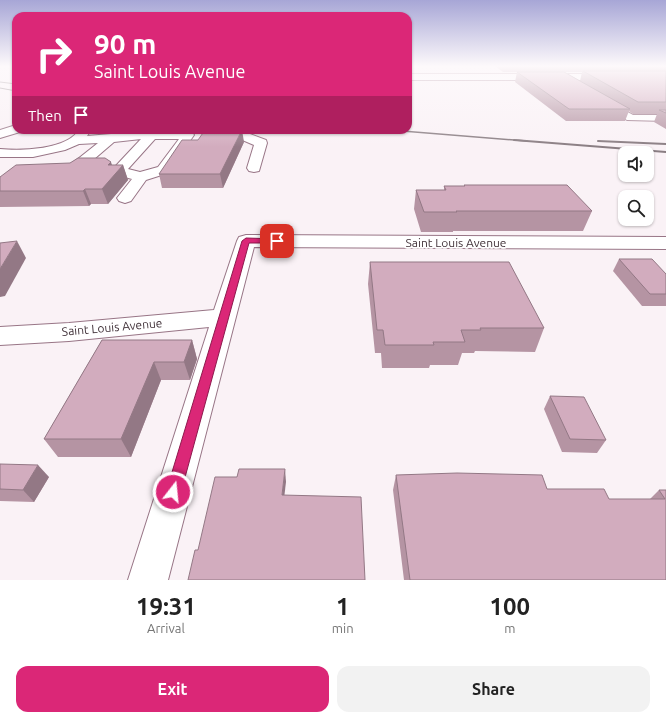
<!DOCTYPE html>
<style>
:root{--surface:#fff;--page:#f2f2f2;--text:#222;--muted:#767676;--accent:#db2777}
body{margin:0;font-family:Ubuntu,sans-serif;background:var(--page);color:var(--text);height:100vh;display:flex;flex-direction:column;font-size:15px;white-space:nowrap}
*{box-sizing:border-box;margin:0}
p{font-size:13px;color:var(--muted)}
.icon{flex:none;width:22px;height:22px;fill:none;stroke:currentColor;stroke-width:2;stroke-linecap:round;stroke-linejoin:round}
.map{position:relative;height:580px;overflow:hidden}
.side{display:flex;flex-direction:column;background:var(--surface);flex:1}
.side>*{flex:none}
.banner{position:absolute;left:12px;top:12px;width:400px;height:122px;border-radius:12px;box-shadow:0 1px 3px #0004;background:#db2777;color:#fff;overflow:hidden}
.buttons{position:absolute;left:618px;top:146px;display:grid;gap:8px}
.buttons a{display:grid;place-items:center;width:36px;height:36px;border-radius:8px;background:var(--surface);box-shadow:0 1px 3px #0004;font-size:20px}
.pin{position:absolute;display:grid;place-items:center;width:34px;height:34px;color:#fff;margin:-17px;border-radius:8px;box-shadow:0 2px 6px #0006}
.me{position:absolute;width:44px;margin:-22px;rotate:16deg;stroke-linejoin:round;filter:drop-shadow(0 0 3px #0008)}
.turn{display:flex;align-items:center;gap:14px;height:84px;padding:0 16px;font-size:18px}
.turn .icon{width:52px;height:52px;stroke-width:2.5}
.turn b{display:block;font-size:28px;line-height:34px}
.then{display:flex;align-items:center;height:38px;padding:0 16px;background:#0003;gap:8px;font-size:15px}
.eta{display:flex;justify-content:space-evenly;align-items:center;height:68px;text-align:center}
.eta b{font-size:24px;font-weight:700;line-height:28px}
.action{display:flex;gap:8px;margin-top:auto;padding:8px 16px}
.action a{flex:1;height:46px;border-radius:12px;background:var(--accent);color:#fff;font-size:16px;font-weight:700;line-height:46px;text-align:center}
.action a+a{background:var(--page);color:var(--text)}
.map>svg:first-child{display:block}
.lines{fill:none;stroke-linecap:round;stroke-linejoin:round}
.minor-casing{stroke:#987586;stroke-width:2}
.minor{fill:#fff;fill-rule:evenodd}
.rail-far2{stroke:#8a7e83;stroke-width:1}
.rail-far1{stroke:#8a7e83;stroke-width:1.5}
.rail{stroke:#8a7e83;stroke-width:2}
.wall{fill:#b594a3;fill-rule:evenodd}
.shaded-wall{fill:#937885}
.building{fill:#d2acbe;stroke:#937885}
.route{fill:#db2777;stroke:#8e194d}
.labels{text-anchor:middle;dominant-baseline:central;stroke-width:3.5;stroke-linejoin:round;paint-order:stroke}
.street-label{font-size:12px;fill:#413239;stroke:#fff}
</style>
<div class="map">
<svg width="666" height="580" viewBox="0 0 666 580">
<rect width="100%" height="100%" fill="#faf2f6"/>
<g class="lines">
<defs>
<g id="minor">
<rect x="408" y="74" width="258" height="6"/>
<path d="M602,98L633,115H666V121L627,120L598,103L597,101Z"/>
<path d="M16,125V130H21L20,132L0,138V130Z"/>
<path d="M79,130H91L87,136L147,131H188L192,132L194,135L168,173L146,180L131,201L125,203L119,201L117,198L132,179L113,174L111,171L141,139L114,142L79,172L74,173L69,172L67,169L69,166L98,143L79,144L65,150L33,157H0V149C21,151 66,150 79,130ZM155,139H179L158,167L140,172L128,169Z"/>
<path d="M213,131H242L266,140L267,143L259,171L254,172L249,171L247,168L254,145L240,139L209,138L207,135L209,132Z"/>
<path d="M246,235L666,237V249L254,247L168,580H128L209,327L69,341L0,345V327L69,323L214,310L237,241L239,237Z"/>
</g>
</defs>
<use href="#minor" class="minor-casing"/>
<use href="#minor" class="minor"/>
<g class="rail-far2">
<path d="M0,82L16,84"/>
<path d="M0,88L16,91"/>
</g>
<path class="rail-far1" d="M390,130L527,141"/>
<g class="rail">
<path d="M514,140L666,152"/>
<path d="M598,141L666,144"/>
</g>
</g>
<g class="wall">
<path d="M495,66H666V129L654,122L657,114H633L629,111L625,121H566L515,82L517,72H503ZM565,72H582L580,81Z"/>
<path d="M244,142L223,188H162L159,174Z"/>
<path d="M112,165H123L128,180L108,204H91L89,206L0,207V177Z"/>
<path d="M464,185L592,211L583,231H453V232H421L414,209L416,190H444V186H464Z"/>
<path d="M619,259L666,274V306H642L613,271Z"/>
<path d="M370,262L544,328L535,352L475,351L474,353H462L458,365H430L429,368H382L381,353H375L368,284Z"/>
<path d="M102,340H192L197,359L190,380H161L131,457H58L44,439Z"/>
<path d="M550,396L606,440L597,453L562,452L544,409Z"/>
<path d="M0,464L49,477L34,502L0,501Z"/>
<path d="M396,475L547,489L609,499H650L659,490H666V580H404L393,490Z"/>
</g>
<g class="shaded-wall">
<path d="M242,130L244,142L223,188L220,174Z"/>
<path d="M111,162L115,174L123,165L128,180L108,204L102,189L108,165Z"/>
<path d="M85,189L91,204L89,206L83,191Z"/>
<path d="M17,241L26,258L5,296L0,297V269Z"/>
<path d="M192,340L197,359L190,380L184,362Z"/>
<path d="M154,362L161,380L131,457L121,439Z"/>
<path d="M38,465L49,477L34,502L23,490Z"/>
<path d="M285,469L286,482L283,507L282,495Z"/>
</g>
<g class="building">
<path d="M583,71H666V102H638Z"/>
<path d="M517,72H564L630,109H569Z"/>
<path d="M659,110H666V113Z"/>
<path d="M205,130H242L220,174H159L182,140H198Z"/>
<path d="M78,158H105L111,162L108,165H123L102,189H85L83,191H0V177L16,165L70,163Z"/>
<path d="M464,185H567L592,211H456L457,212H424L416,190H446L444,186H465Z"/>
<path d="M17,241L0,269V243Z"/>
<path d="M619,259H652L666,274V294H650Z"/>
<path d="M370,262H509L544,328H480L481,330H461L465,342H433L434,345H385L383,330H377Z"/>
<path d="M102,340H192L184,362H154L121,439H44Z"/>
<path d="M550,396L584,397L606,440L570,439Z"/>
<path d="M0,464L38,465L23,490L0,489Z"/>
<path d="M239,469H285L282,495L361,497L365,580H188L195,550H198L215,477H237Z"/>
<path d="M457,473L542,475L547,489H604L609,499H665L659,490H666V580H410L396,475Z"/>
</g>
<linearGradient id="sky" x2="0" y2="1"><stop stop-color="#a7a6d6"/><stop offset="0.45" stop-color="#fdf9fb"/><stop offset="1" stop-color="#fdf9fb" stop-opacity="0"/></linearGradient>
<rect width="666" height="147" fill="url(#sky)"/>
<path class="route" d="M246,238L277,239L281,241L277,243H249L181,492L178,497L173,499L168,497L166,492L242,241Z"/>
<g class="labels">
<g class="street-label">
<text x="456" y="242">Saint Louis Avenue</text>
<text transform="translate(112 327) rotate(-5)">Saint Louis Avenue</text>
</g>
</g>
</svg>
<div class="buttons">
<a><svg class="icon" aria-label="sound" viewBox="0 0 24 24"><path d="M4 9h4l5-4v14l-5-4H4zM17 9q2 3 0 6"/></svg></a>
<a><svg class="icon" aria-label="search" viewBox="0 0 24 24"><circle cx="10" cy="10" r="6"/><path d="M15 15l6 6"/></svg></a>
</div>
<div class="pin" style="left:277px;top:241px;background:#d93025"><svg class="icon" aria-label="arrive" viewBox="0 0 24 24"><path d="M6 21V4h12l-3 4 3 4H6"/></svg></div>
<svg class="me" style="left:173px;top:492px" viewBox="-20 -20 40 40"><circle r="17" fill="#db2777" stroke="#fff" stroke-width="3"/><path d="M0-11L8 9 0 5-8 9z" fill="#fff"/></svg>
<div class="banner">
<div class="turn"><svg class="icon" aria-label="right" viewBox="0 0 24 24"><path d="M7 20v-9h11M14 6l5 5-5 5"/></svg><div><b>90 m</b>Saint Louis Avenue</div></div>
<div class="then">Then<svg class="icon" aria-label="arrive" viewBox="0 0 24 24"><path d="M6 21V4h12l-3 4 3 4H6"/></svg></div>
</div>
</div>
<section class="side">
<div class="eta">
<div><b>19:31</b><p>Arrival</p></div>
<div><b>1</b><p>min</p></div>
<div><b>100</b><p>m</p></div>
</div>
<div class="action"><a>Exit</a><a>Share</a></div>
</section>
